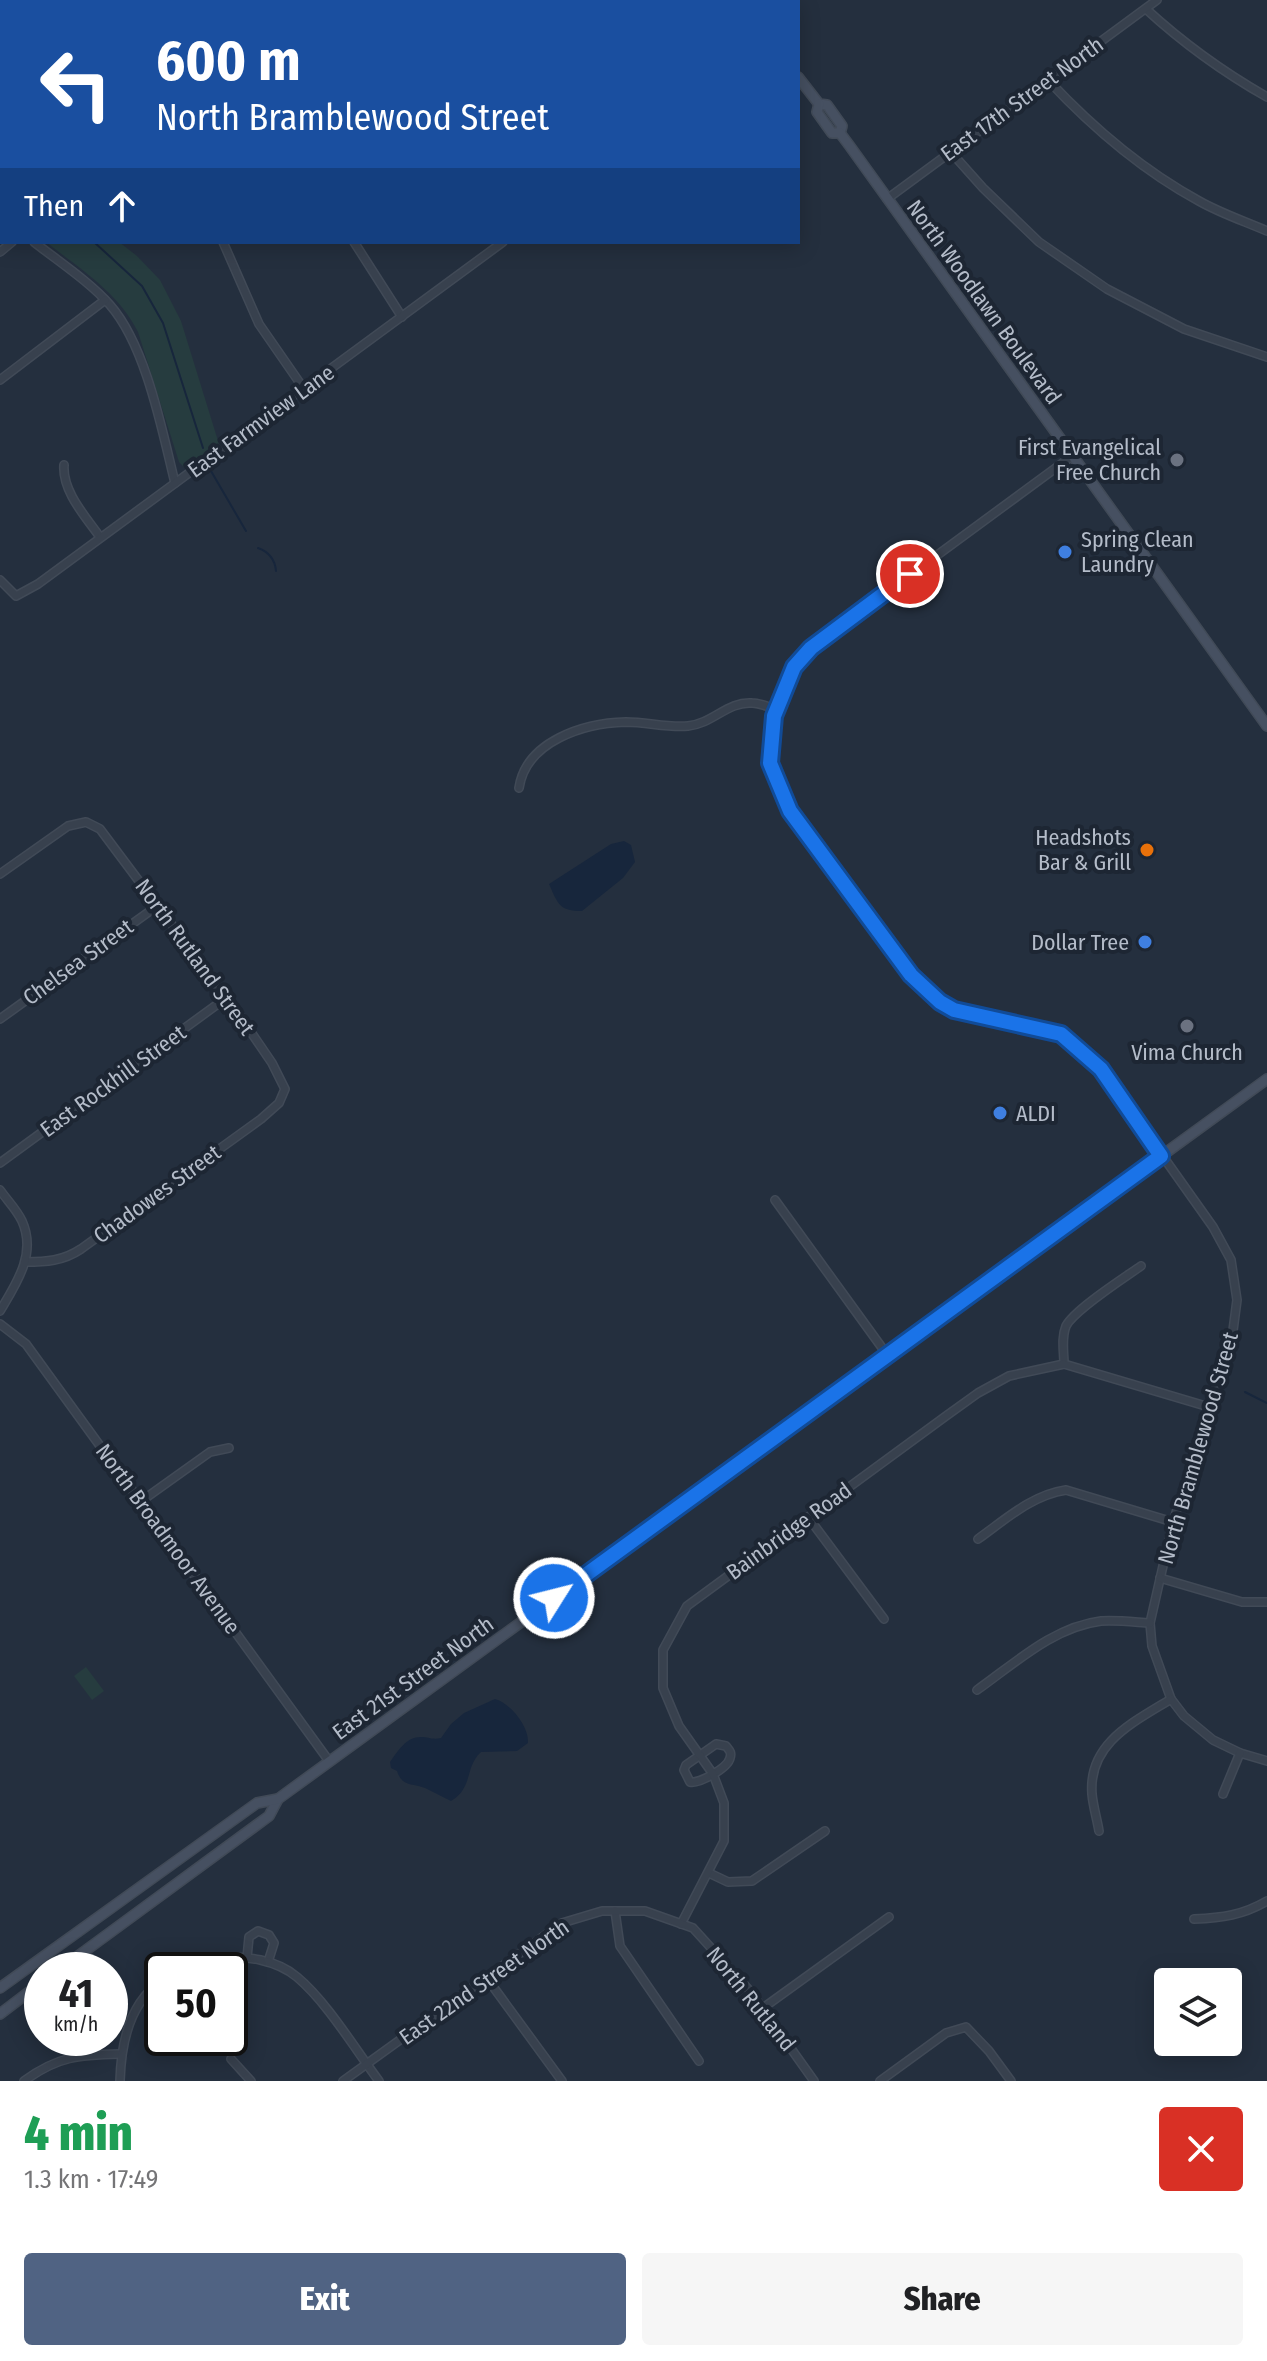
<!DOCTYPE html>
<meta charset="utf-8">
<style>
:root{--surface:#fff;--page:#f6f6f6;--text:#202124;--muted:#757577;--accent:#506383}
body{margin:0;font-family:"Fira Sans Condensed",sans-serif;background:var(--page);color:var(--text);height:100vh;display:flex;flex-direction:column;font-size:30px;white-space:nowrap}
*{box-sizing:border-box;margin:0}
p{font-size:26px;color:var(--muted)}
.icon{flex:none;width:44px;height:44px;fill:none;stroke:currentColor;stroke-width:2;stroke-linecap:round;stroke-linejoin:round}
.map{position:relative;height:2081px;overflow:hidden}
.panel{display:flex;flex-direction:column;background:var(--surface);flex:1}
.panel>*{flex:none}
.banner{position:absolute;left:0px;top:0px;width:800px;height:244px;box-shadow:0 4px 20px #0003;background:#1a4fa0;color:#fff;overflow:hidden}
.fabs{position:absolute;left:1154px;top:1968px;display:grid;gap:16px}
.fabs a{display:grid;place-items:center;width:88px;height:88px;border-radius:8px;background:var(--surface);box-shadow:0 4px 20px #0003;font-size:40px}
.speed{position:absolute;left:24px;top:1952px;display:flex;gap:16px;font-size:40px;font-weight:700;text-align:center}
.speed>*{display:grid;place-content:center;width:104px;height:104px;border-radius:50%;background:var(--surface);box-shadow:0 4px 20px #0003;line-height:1}
.speed small{font-size:20px;font-weight:400}
.speed .limit{border:4px solid #111;border-radius:12px;background:#fff;color:#111}
.pin{position:absolute;display:grid;place-items:center;width:68px;height:68px;color:#fff;margin:-34px;border:4px solid #fff;border-radius:50%;box-shadow:0 2px 8px #0007}
.me{position:absolute;width:88px;margin:-44px;rotate:54deg;stroke-linejoin:round;filter:drop-shadow(0 0 6px #0008)}
.turn{display:flex;align-items:center;gap:28px;height:168px;padding:0 24px;font-size:36px}
.turn .icon{width:104px;height:104px;stroke-width:2.5}
.turn b{display:block;font-size:56px;line-height:68px}
.then{display:flex;align-items:center;height:76px;padding:0 24px;background:#0003;gap:16px;font-size:30px}
.round{display:grid;place-items:center;flex:none;width:84px;height:84px;border-radius:8px;background:var(--page)}
.head{display:flex;align-items:center;justify-content:space-between;height:136px;padding:0 24px}
h1{font-size:48px;font-weight:800;line-height:60px;color:#1e9e55}
.primary-button{display:flex;gap:16px;margin-top:auto;padding:16px 24px}
.primary-button a{flex:1;height:92px;border-radius:8px;background:var(--accent);color:#fff;font-size:32px;font-weight:800;line-height:92px;text-align:center}
.primary-button a+a{background:var(--page);color:var(--text)}
.map>svg:first-child{display:block}
.green{fill:#263c3f}
.water{fill:#17263c}
.lines{fill:none;stroke-linecap:round;stroke-linejoin:round}
.stream{stroke:#17263c;stroke-width:2}
.minor-casing{stroke:#414a57;stroke-width:10}
.secondary-casing{stroke:#414a57;stroke-width:12}
.minor{stroke:#38414e;stroke-width:7}
.secondary{stroke:#465061;stroke-width:9}
.route-casing{stroke:#114b97;stroke-width:20}
.route{stroke:#1a73e8;stroke-width:14}
.worship-dot{fill:#6b7280;stroke:#1d2633;stroke-width:3}
.shop-dot{fill:#3f7fe0;stroke:#1d2633;stroke-width:3}
.food-dot{fill:#e8710a;stroke:#1d2633;stroke-width:3}
.labels{text-anchor:middle;dominant-baseline:central;stroke-width:8;stroke-linejoin:round;paint-order:stroke}
.street-label{font-size:22px;fill:#b4bcc9;stroke:#1d2633}
.poi-label{font-size:22px;fill:#b4bcc9;stroke:#1d2633;text-anchor:end}
</style>
<div class="map">
<svg width="1267" height="2081" viewBox="0 0 1267 2081">
<rect width="100%" height="100%" fill="#242f3e"/>
<g class="green">
<path d="M46,242H119L137,256L160,280L181,321L219,444L185,468L179,462L138,332C118,292 80,269 46,242Z"/>
<path d="M86,1667L104,1691L92,1700L74,1676Z"/>
</g>
<g class="water">
<path d="M624,841L631,845L635,862L623,878L582,911C559,911 558,904 549,884L611,844Z"/>
<path d="M495,1699C510,1703 529,1726 528,1743L517,1751L481,1752C464,1768 474,1787 451,1801C442,1797 434,1792 425,1788C412,1783 402,1787 397,1771L391,1768L390,1762C398,1751 406,1737 421,1737C429,1737 432,1740 441,1738L451,1724L464,1713Z"/>
</g>
<g class="lines">
<g class="stream">
<path d="M0,175L2,176"/>
<path d="M94,242L142,286L163,323L203,448"/>
<path d="M211,471L246,531"/>
<path d="M258,548C269,552 275,559 276,571"/>
<path d="M1245,1392L1267,1403"/>
</g>
<defs>
<g id="minor">
<path d="M393,0L401,2"/>
<path d="M96,2V0"/>
<path d="M236,2V0"/>
<path d="M363,2L364,0"/>
<path d="M487,2L488,0"/>
<path d="M626,2L629,0"/>
<path d="M1146,9C1183,43 1223,72 1267,97"/>
<path d="M0,66L2,68"/>
<path d="M1048,80C1092,127 1142,170 1199,201C1220,213 1244,221 1267,231"/>
<path d="M950,151L983,188L1039,242L1107,289L1184,329L1267,357"/>
<path d="M887,199L1157,0"/>
<path d="M0,215L2,216"/>
<path d="M34,242C58,261 90,282 110,305C146,346 162,430 175,483"/>
<path d="M223,242L259,324L304,389"/>
<path d="M354,242L402,317"/>
<path d="M0,252L12,242"/>
<path d="M0,380L105,300"/>
<path d="M1072,456L811,648L794,667L784,686L774,716L770,763L790,811L911,975L940,1002L954,1010L1061,1034L1101,1069L1213,1227L1231,1260L1237,1300L1232,1338L1173,1522L1150,1623L1152,1646L1171,1699L1184,1716L1213,1740L1240,1753L1267,1761"/>
<path d="M64,465C62,491 85,516 100,537"/>
<path d="M0,580L16,596L38,584L503,242"/>
<path d="M519,788C526,741 584,723 626,722C647,722 668,728 688,726C712,724 728,701 752,703C760,703 768,707 776,709"/>
<path d="M0,874L68,826L86,822L100,829L240,1016L272,1063L285,1089L279,1103L261,1119L81,1249C63,1261 46,1262 25,1262"/>
<path d="M0,1019L157,906"/>
<path d="M0,1163L226,998"/>
<path d="M0,1190C7,1200 17,1210 22,1221C37,1254 16,1284 0,1311"/>
<path d="M775,1200L888,1356"/>
<path d="M0,1324L26,1344L329,1761"/>
<path d="M1064,1364C1064,1352 1061,1338 1066,1326C1074,1310 1124,1278 1141,1266"/>
<path d="M140,1502L210,1452L229,1448"/>
<path d="M808,1517L884,1619"/>
<path d="M978,1539C1006,1519 1032,1495 1066,1490L1173,1522"/>
<path d="M1160,1578L1242,1602H1267"/>
<path d="M977,1690C1014,1664 1053,1627 1101,1621C1117,1620 1134,1622 1150,1623"/>
<path d="M716,1744L726,1746C729,1750 732,1752 730,1758C728,1768 699,1784 690,1782L684,1770L686,1765Z"/>
<path d="M1223,1794L1240,1753"/>
<path d="M1099,1831C1097,1819 1093,1806 1092,1794C1088,1743 1134,1722 1171,1699"/>
<path d="M709,1873L728,1882L752,1881L825,1831"/>
<path d="M615,1911L620,1946L699,2061"/>
<path d="M1194,1919C1222,1918 1243,1915 1267,1901"/>
<path d="M681,1924L724,1841V1803L713,1774L679,1726L663,1688V1650L687,1606L946,1416L978,1393L1009,1376L1064,1364L1209,1407"/>
<path d="M247,1958L249,1937L258,1931L269,1935L274,1943L268,1962"/>
<path d="M179,1970C193,1961 204,1960 220,1958C245,1955 277,1960 297,1977C327,2002 355,2049 379,2081"/>
<path d="M486,1977L562,2081"/>
<path d="M763,2008L889,1917"/>
<path d="M231,2059L251,2081"/>
<path d="M24,2081C58,2056 79,2055 120,2054"/>
<path d="M120,2081C121,2045 129,2002 162,1981"/>
<path d="M343,2081L562,1923L602,1911H645L693,1928L750,1991L814,2081"/>
<path d="M880,2081L946,2033L966,2027L989,2051L1011,2081"/>
</g>
<g id="secondary">
<path d="M740,0L742,2"/>
<path d="M798,77L819,104L827,105L842,126L840,133"/>
<path d="M819,104L817,112L832,133H840L849,145L1267,726"/>
<path d="M59,1970L269,1816L278,1799"/>
<path d="M0,1988L257,1803L278,1799L1267,1079"/>
<path d="M0,2014L42,1982"/>
</g>
</defs>
<use href="#minor" class="minor-casing"/>
<use href="#secondary" class="secondary-casing"/>
<use href="#minor" class="minor"/>
<use href="#secondary" class="secondary"/>
</g>
<g class="lines">
<defs>
<path id="route" d="M554,1598L1161,1156L1101,1069L1061,1034L954,1010L940,1002L911,975L790,811L770,763L774,716L794,667L811,648L910,574"/>
</defs>
<use href="#route" class="route-casing"/>
<use href="#route" class="route"/>
</g>
<g class="worship-dot">
<circle cx="1177" cy="460" r="8"/>
<circle cx="1187" cy="1026" r="8"/>
</g>
<g class="shop-dot">
<circle cx="1065" cy="552" r="8"/>
<circle cx="1145" cy="942" r="8"/>
<circle cx="1000" cy="1113" r="8"/>
</g>
<circle class="food-dot" cx="1147" cy="850" r="8"/>
<g class="labels">
<g class="street-label">
<text transform="translate(1022 99) rotate(-36)">East 17th Street North</text>
<text transform="translate(984 302) rotate(54)">North Woodlawn Boulevard</text>
<text transform="translate(261 421) rotate(-36)">East Farmview Lane</text>
<text transform="translate(195 957) rotate(54)">North Rutland Street</text>
<text transform="translate(78 962) rotate(-36)">Chelsea Street</text>
<text transform="translate(113 1081) rotate(-36)">East Rockhill Street</text>
<text transform="translate(157 1194) rotate(-36)">Chadowes Street</text>
<text transform="translate(1198 1448) rotate(-74)">North Bramblewood Street</text>
<text transform="translate(789 1531) rotate(-36)">Bainbridge Road</text>
<text transform="translate(168 1539) rotate(54)">North Broadmoor Avenue</text>
<text transform="translate(413 1678) rotate(-36)">East 21st Street North</text>
<text transform="translate(484 1982) rotate(-35)">East 22nd Street North</text>
<text transform="translate(751 1999) rotate(51)">North Rutland</text>
</g>
<g class="poi-label">
<text x="1161" y="447">First Evangelical<tspan x="1161" dy="25">Free Church</tspan></text>
<text x="1081" y="539" text-anchor="start">Spring Clean<tspan x="1081" dy="25">Laundry</tspan></text>
<text x="1131" y="837">Headshots<tspan x="1131" dy="25">Bar &amp; Grill</tspan></text>
<text x="1129" y="942">Dollar Tree</text>
<text x="1187" y="1052" text-anchor="middle">Vima Church</text>
<text x="1016" y="1113" text-anchor="start">ALDI</text>
</g>
</g>
</svg>
<div class="fabs">
<a><svg class="icon" aria-label="layers" viewBox="0 0 24 24"><path d="M12 4l9 5-9 5-9-5zM3 14l9 5 9-5"/></svg></a>
</div>
<div class="speed"><div>41<small>km/h</small></div><div class="limit">50</div></div>
<div class="pin" style="left:910px;top:574px;background:#d93025"><svg class="icon" aria-label="arrive" viewBox="0 0 24 24"><path d="M6 21V4h12l-3 4 3 4H6"/></svg></div>
<svg class="me" style="left:554px;top:1598px" viewBox="-20 -20 40 40"><circle r="17" fill="#1a73e8" stroke="#fff" stroke-width="3"/><path d="M0-11L8 9 0 5-8 9z" fill="#fff"/></svg>
<div class="banner">
<div class="turn"><svg class="icon" aria-label="left" viewBox="0 0 24 24"><path d="M17 20v-9H6M10 6l-5 5 5 5"/></svg><div><b>600 m</b>North Bramblewood Street</div></div>
<div class="then">Then<svg class="icon" aria-label="ahead" viewBox="0 0 24 24"><path d="M12 20V5M6 11l6-6 6 6"/></svg></div>
</div>
</div>
<section class="panel">
<div class="head"><div><h1>4 min</h1><p>1.3 km · 17:49</p></div><a class="round" style="background:#d93025;color:#fff"><svg class="icon" aria-label="close" viewBox="0 0 24 24"><path d="M6 6l12 12M18 6L6 18"/></svg></a></div>
<div class="primary-button"><a>Exit</a><a>Share</a></div>
</section>
